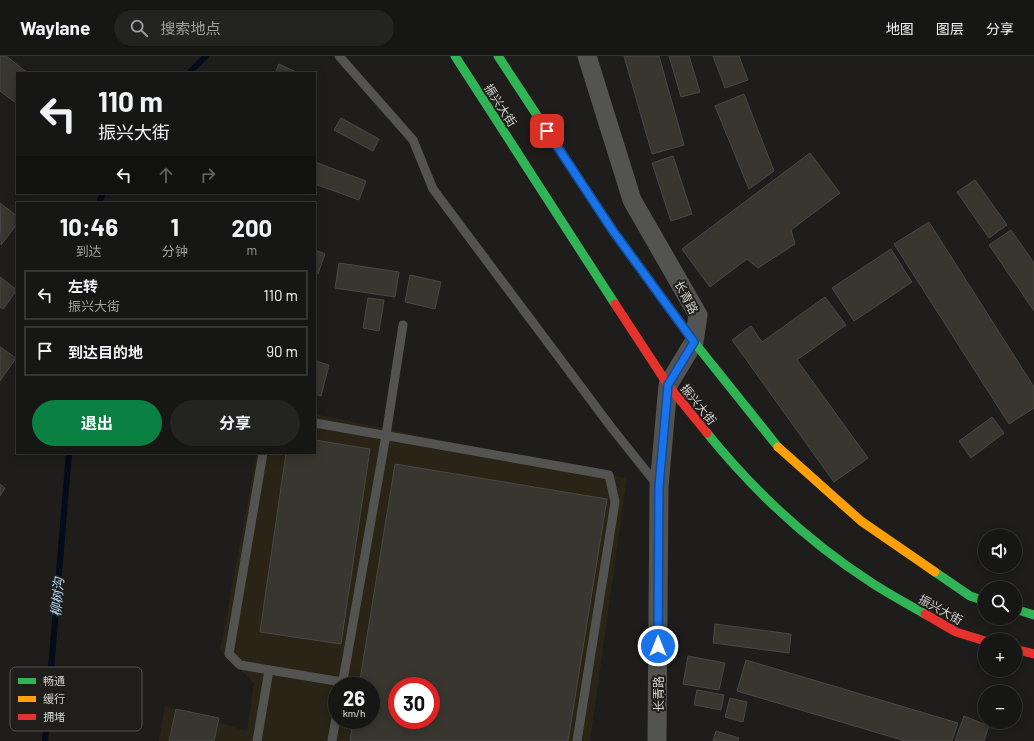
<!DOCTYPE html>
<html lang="zh">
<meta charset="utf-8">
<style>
:root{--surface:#161614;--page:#232322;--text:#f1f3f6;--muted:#9e9fa0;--line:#353534;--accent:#0b8043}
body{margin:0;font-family:Barlow,"Noto Sans SC",sans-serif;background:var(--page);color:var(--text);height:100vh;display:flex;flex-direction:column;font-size:15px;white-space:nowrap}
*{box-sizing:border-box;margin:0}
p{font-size:13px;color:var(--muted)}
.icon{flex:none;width:22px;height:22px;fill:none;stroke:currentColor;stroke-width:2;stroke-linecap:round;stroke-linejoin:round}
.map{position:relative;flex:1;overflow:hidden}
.panel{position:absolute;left:16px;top:146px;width:300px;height:252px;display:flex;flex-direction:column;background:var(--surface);border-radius:0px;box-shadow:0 2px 10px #0003,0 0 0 1px var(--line)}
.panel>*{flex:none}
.hud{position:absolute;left:16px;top:16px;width:300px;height:122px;border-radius:0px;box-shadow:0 2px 10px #0003,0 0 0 1px var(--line);background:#161614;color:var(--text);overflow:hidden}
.fabs{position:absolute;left:978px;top:473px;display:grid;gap:8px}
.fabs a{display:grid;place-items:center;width:44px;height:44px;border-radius:50%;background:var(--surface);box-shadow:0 2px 10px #0003,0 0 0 1px var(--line);font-size:20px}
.speed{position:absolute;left:328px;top:621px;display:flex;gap:8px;font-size:20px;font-weight:700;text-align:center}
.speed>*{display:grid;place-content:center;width:52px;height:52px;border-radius:50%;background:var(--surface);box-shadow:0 2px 10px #0003,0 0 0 1px var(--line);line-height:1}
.speed small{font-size:10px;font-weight:400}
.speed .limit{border:6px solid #d22;background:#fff;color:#111}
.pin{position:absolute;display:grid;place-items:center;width:34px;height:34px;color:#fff;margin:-17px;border-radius:8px;box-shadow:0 2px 6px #0006}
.me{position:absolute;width:44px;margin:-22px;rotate:0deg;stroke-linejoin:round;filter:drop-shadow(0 0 3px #0008)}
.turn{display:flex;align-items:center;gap:14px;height:84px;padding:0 16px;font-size:18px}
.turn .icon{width:52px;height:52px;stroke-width:2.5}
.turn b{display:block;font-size:28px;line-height:34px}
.lanes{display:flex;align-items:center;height:38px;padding:0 16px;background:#0003;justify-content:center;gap:20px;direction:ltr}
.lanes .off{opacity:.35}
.eta{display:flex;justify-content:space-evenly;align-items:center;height:68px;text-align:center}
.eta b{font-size:24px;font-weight:700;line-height:28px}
.primary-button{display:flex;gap:8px;margin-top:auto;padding:8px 16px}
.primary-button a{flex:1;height:46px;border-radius:24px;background:var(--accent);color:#fff;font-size:16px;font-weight:700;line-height:46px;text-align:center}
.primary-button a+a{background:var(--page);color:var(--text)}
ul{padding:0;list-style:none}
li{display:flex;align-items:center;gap:12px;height:50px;margin:0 8px 6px;padding:0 8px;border:2px solid var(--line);border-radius:0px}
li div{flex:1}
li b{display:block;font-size:15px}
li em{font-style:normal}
header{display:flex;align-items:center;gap:24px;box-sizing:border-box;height:56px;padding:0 20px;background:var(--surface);border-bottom:1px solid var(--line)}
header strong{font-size:19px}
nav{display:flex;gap:22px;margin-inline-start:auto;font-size:14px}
.search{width:280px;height:36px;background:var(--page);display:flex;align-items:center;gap:10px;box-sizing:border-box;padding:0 14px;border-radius:22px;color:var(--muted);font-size:15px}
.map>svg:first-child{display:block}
.industrial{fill:#292415;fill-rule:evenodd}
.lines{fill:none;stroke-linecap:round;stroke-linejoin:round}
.stream{stroke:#030c18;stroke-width:6}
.building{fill:#38362e;stroke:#494846;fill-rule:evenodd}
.lane{stroke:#535351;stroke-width:9}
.street{stroke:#535351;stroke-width:19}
.fast{stroke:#30b455;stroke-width:9}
.slow{stroke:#ff9f0a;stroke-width:9}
.jam{stroke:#e5322d;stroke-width:9}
.route-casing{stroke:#114b97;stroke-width:10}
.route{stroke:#1a73e8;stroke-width:7}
.labels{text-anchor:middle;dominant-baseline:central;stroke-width:4;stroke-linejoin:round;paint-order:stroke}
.street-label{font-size:12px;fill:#d2d2cf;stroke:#1f1e1a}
.water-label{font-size:13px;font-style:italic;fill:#b6daf6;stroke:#1f1e1a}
.key{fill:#1f1e1a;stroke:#555450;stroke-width:1}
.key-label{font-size:11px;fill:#d2d2cf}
</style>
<header>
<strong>Waylane</strong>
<div class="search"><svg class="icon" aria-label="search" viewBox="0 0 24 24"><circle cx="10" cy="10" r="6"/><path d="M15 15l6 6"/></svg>搜索地点</div>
<nav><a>地图</a><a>图层</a><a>分享</a></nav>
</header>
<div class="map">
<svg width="1034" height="685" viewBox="0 0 1034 685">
<rect width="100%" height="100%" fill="#1e1d1b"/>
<path class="industrial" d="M315,358L627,422L590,685H159L165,650L247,675L254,627L220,594L257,397H315ZM337,630H371V664H337ZM397,630H431V664H397Z"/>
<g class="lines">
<g class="stream">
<path d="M189,17L206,0"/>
<path d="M99,147L103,137"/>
<path d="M45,685L69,397"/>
</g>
</g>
<g class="building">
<path d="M0,0H6L28,17H17V48L0,35Z"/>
<path d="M624,0H659L684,89L652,98Z"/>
<path d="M669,0H689L700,36L681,41Z"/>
<path d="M713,0H739L748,24L725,32Z"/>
<path d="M279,8L294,15L293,17H275Z"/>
<path d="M744,38L774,115L749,133L715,50Z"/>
<path d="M341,62L379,83L373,95L334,74Z"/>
<path d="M810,97L840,137L791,174L795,188L758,212L747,203L710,231L682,193Z"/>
<path d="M673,100L692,158L671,165L652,107Z"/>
<path d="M315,106L366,125L359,144L315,128Z"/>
<path d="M975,124L1007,169L989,182L957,136Z"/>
<path d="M0,147L17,160V168L1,189Z"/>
<path d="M929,166L1034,331V352L1009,368L894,188Z"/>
<path d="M1011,174L1034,207V255L989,189Z"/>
<path d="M891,193L912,226L854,265L832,232Z"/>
<path d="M315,194L325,198L318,218L315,217Z"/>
<path d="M339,207L399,216L395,241L335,232Z"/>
<path d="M410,219L441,226L435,253L405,246Z"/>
<path d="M0,221L17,234L3,253L0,251Z"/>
<path d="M825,241L846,269L797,304L868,402L834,426L732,284L751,270L762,286Z"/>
<path d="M368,242L384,244L379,275L363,272Z"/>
<path d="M0,291L16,302L0,325Z"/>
<path d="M315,305L329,309L321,340L315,338Z"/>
<path d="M992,361L1004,377L971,402L959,385Z"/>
<path d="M315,384L370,393L341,588L260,576L286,397H315Z"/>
<path d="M395,408L607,443L568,685H350L353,664H371V630H359ZM397,630H431V664H397Z"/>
<path d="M0,428L5,432L0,440Z"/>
<path d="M715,568L791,578L789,597L713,587Z"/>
<path d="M688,600L725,607L719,634L683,628Z"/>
<path d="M746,604L958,667L952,685H905L737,635Z"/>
<path d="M697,634L724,639L721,654L694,649Z"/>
<path d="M730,642L747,646L743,666L725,661Z"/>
<path d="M176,653L219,662L214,685H169Z"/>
<path d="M964,660L989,670L984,685H955Z"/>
<path d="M716,675L739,682L738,685H713Z"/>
</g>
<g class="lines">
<g class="lane">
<path d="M339,0L413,84L433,133L611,371L658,430"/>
<path d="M315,367L609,419L615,446L577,685"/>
<path d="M263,397L229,598L240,609L342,626"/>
<path d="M342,630L386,379L403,269"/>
<path d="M257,685L269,614"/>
<path d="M332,685L337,656"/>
</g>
<path class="street" d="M587,0L632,144L698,259L694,286L668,329L659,431L657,685"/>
<g class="fast">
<path d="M455,0L615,248"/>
<path d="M498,0L613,175L694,286L778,391"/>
<path d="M707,377C753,434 810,487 872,527C889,538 907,548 925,558"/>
<path d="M935,516L970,540L985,545"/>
<path d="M1015,553L1034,559"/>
</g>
<path class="slow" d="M778,391L861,465L935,516"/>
<g class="jam">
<path d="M615,248L668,329L707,377"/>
<path d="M925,558L956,576L985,585"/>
<path d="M1015,593L1034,598"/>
</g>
</g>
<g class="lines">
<defs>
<path id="route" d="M547,75L613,175L694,286L668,329L659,431L658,590"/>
</defs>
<use href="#route" class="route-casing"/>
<use href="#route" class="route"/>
</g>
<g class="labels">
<g class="street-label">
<text transform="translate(501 49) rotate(57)">振兴大街</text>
<text transform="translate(687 241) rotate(63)">长青路</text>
<text transform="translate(699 348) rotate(51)">振兴大街</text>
<text transform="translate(941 553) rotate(29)">振兴大街</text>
<text transform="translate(658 638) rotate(-90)">长青路</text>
</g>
<g class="water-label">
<text transform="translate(57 541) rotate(-85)">柳树沟</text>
</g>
</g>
<rect x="10" y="611" width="132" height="64" rx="6" class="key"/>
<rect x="18" y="622" width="18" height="6" fill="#30b455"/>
<rect x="18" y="640" width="18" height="6" fill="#ff9f0a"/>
<rect x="18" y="658" width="18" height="6" fill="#e5322d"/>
<g class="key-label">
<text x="43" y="629">畅通</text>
<text x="43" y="647">缓行</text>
<text x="43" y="665">拥堵</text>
</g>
</svg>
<div class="fabs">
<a><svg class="icon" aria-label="sound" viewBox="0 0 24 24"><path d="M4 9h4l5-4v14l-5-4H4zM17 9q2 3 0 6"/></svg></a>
<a><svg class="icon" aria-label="search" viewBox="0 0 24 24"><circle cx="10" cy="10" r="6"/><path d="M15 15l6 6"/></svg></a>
<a>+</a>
<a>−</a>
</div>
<div class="speed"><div>26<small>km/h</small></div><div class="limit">30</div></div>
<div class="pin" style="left:547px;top:75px;background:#d93025"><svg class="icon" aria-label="arrive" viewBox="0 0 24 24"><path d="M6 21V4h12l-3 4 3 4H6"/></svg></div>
<svg class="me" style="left:658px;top:590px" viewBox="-20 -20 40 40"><circle r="17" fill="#1a73e8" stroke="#fff" stroke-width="3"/><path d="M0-11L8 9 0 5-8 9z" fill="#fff"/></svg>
<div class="hud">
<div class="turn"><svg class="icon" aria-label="left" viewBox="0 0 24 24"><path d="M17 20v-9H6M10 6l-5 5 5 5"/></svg><div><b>110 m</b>振兴大街</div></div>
<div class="lanes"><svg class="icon" aria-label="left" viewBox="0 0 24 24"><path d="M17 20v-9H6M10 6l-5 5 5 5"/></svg><svg class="icon off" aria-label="ahead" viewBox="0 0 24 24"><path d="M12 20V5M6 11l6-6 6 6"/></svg><svg class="icon off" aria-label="right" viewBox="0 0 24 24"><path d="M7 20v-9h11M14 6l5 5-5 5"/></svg></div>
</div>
<section class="panel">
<div class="eta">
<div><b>10:46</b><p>到达</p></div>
<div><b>1</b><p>分钟</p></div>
<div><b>200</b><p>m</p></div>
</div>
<ul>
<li><svg class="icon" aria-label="left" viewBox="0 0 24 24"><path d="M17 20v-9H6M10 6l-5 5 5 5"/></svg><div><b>左转</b><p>振兴大街</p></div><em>110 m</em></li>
<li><svg class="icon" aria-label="arrive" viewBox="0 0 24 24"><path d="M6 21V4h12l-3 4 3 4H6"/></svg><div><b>到达目的地</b></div><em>90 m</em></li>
</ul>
<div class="primary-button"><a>退出</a><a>分享</a></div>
</section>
</div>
